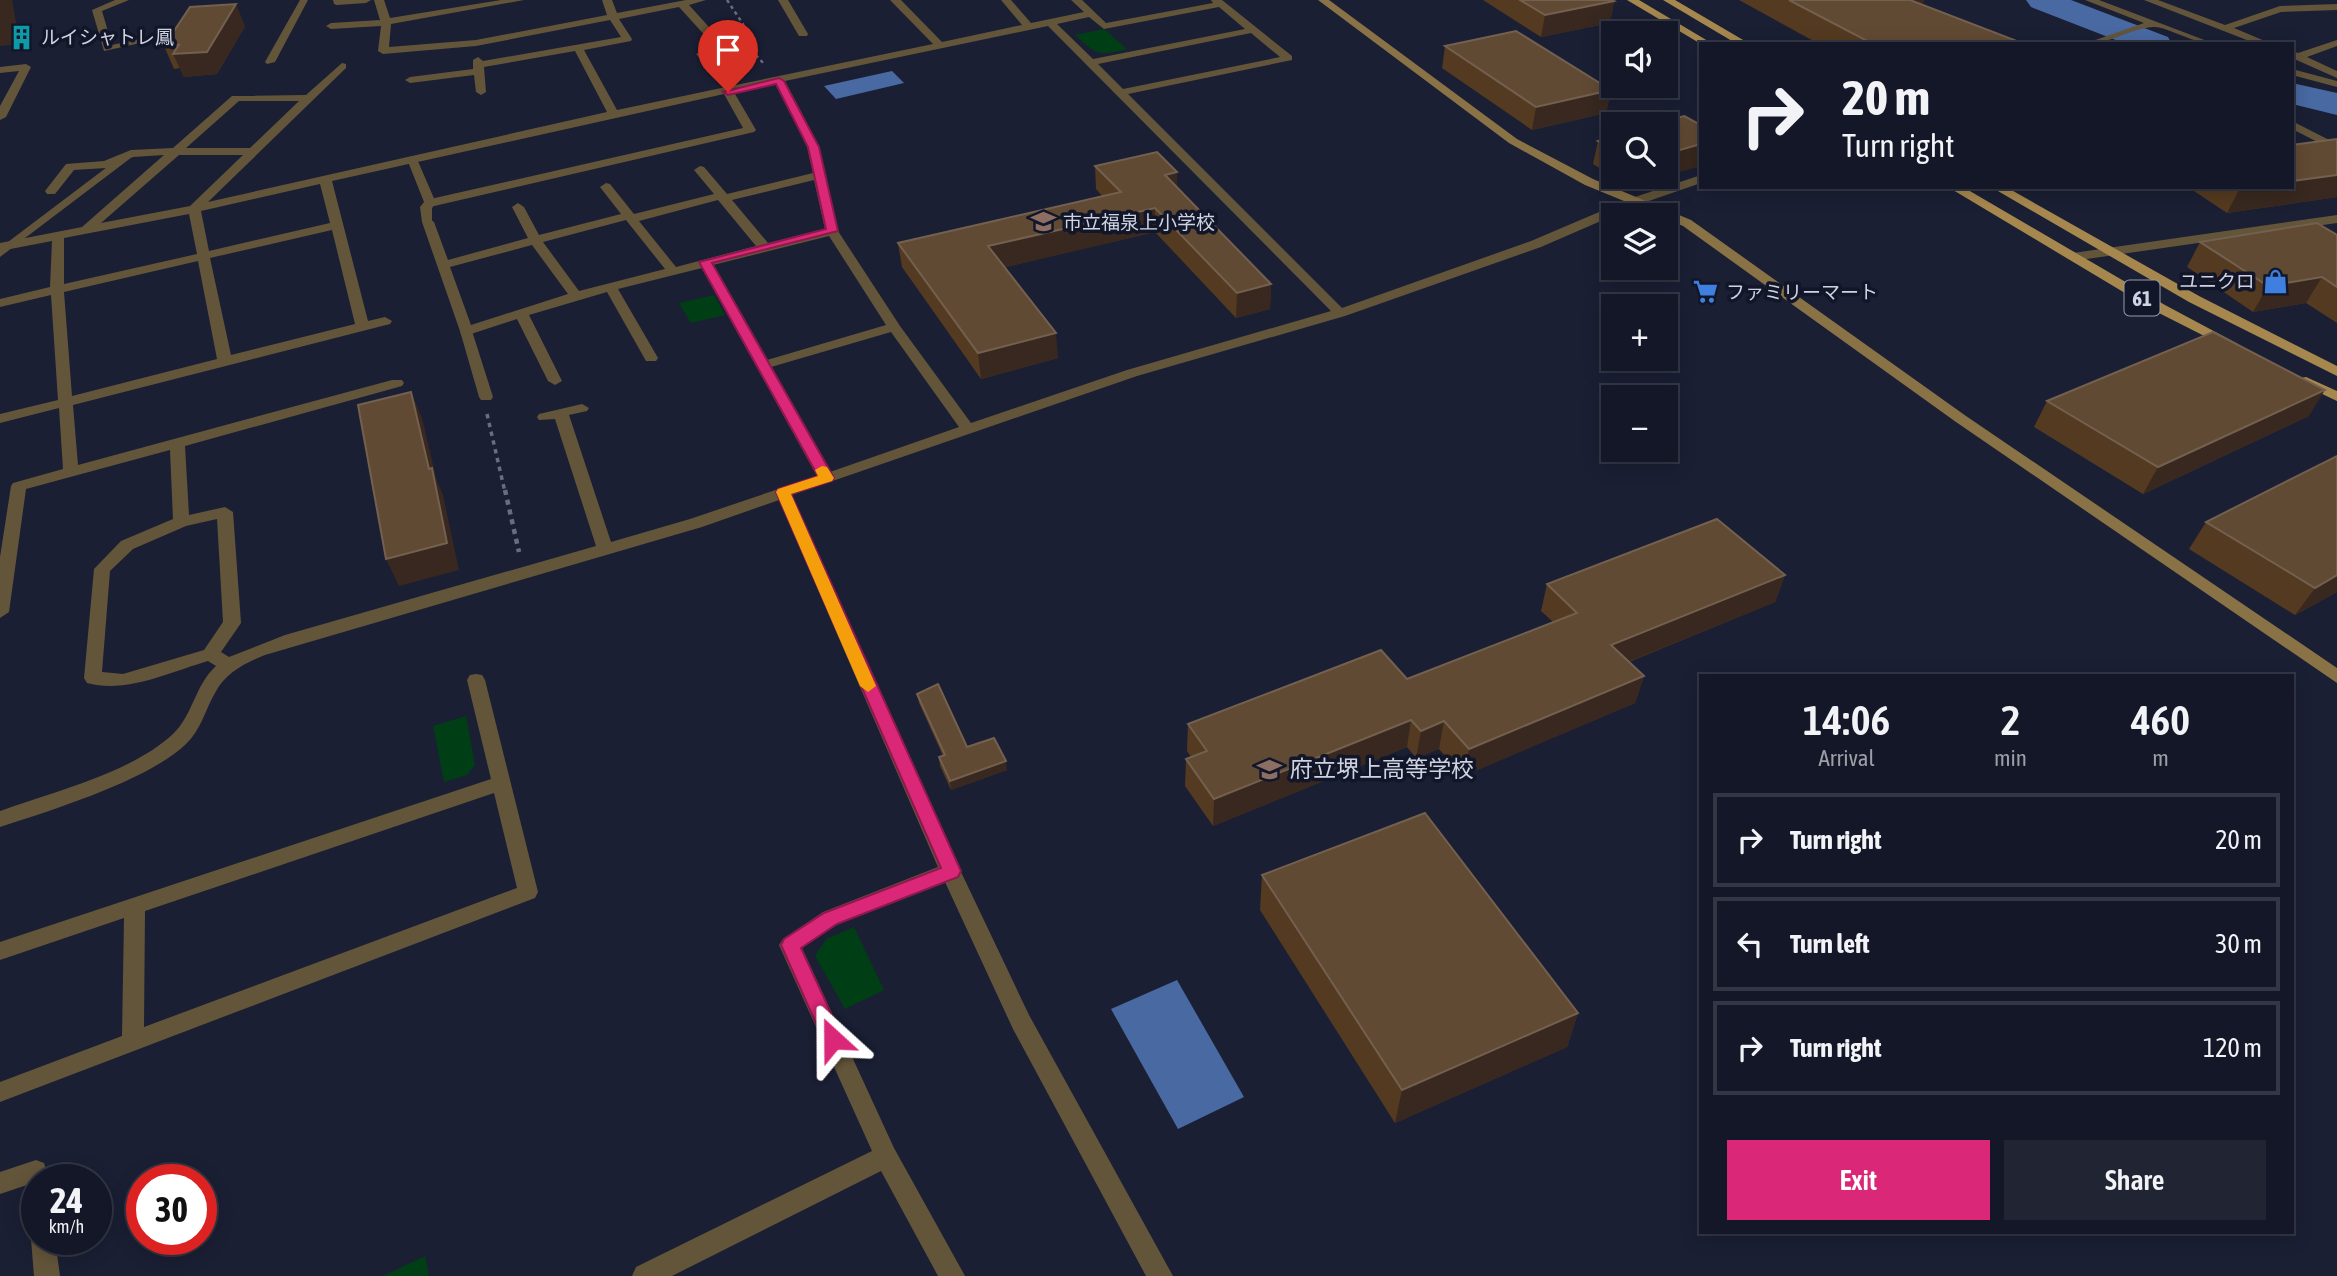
<!DOCTYPE html>
<meta charset="utf-8">
<style>
:root{--surface:#141727;--page:#212433;--text:#f1f3f6;--muted:#9d9fa7;--line:#333644;--accent:#db2777}
body{margin:0;font-family:"Asap Condensed","Noto Sans JP",sans-serif;background:var(--page);color:var(--text);height:100vh;display:flex;flex-direction:column;font-size:26px;white-space:nowrap}
*{box-sizing:border-box;margin:0}
p{font-size:23px;color:var(--muted)}
.icon{flex:none;width:38px;height:38px;fill:none;stroke:currentColor;stroke-width:2;stroke-linecap:round;stroke-linejoin:round}
.map{position:relative;flex:1;overflow:hidden}
.sheet{position:absolute;left:1699px;top:674px;width:595px;height:560px;display:flex;flex-direction:column;background:var(--surface);border-radius:0px;box-shadow:0 4px 18px #0003,0 0 0 2px var(--line)}
.sheet>*{flex:none}
.top-card{position:absolute;left:1699px;top:42px;width:595px;height:147px;border-radius:0px;box-shadow:0 4px 18px #0003,0 0 0 2px var(--line);background:#141727;color:var(--text);overflow:hidden}
.tools{position:absolute;left:1601px;top:21px;display:grid;gap:14px}
.tools a{display:grid;place-items:center;width:77px;height:77px;border-radius:0px;background:var(--surface);box-shadow:0 4px 18px #0003,0 0 0 2px var(--line);font-size:35px}
.speed{position:absolute;left:21px;top:1164px;display:flex;gap:14px;font-size:35px;font-weight:700;text-align:center}
.speed>*{display:grid;place-content:center;width:91px;height:91px;border-radius:50%;background:var(--surface);box-shadow:0 4px 18px #0003,0 0 0 2px var(--line);line-height:1}
.speed small{font-size:18px;font-weight:400}
.speed .limit{border:10px solid #d22;background:#fff;color:#111}
.pin{position:absolute;display:grid;place-items:center;width:60px;height:60px;color:#fff;margin:-72px -30px;border-radius:50% 50% 50% 0;rotate:-45deg;box-shadow:0 0 7px #0007}
.pin .icon{rotate:45deg}
.me{position:absolute;width:77px;margin:-38px;rotate:336deg;stroke-linejoin:round;filter:drop-shadow(0 0 5px #0008)}
.turn{display:flex;align-items:center;gap:24px;height:147px;padding:0 28px;font-size:32px}
.turn .icon{width:91px;height:91px;stroke-width:2.5}
.turn b{display:block;font-size:49px;line-height:60px}
.eta{display:flex;justify-content:space-evenly;align-items:center;height:119px;text-align:center}
.eta b{font-size:42px;font-weight:600;line-height:49px}
.primary-button{display:flex;gap:14px;margin-top:auto;padding:14px 28px}
.primary-button a{flex:1;height:80px;border-radius:0px;background:var(--accent);color:#fff;font-size:28px;font-weight:600;line-height:80px;text-align:center}
.primary-button a+a{background:var(--page);color:var(--text)}
ul{padding:0;list-style:none}
li{display:flex;align-items:center;gap:21px;height:94px;margin:0 14px 10px;padding:0 14px;border:4px solid var(--line);border-radius:0px}
li div{flex:1}
li b{display:block;font-size:26px}
li em{font-style:normal}
.map>svg:first-child{display:block}
.green{fill:#003e15}
.water{fill:#4869a2}
.lines{fill:none;stroke-linecap:round;stroke-linejoin:round}
.river{fill:#4869a2;fill-rule:evenodd}
.path-far2{stroke:#696d7f;stroke-width:2.5;stroke-dasharray:3.5 3.5;stroke-linecap:butt}
.path-far1{stroke:#696d7f;stroke-width:3.5;stroke-dasharray:4.5 4.5;stroke-linecap:butt}
.path{stroke:#696d7f;stroke-width:4.5;stroke-dasharray:5 5;stroke-linecap:butt}
.lane{fill:#63553a;fill-rule:evenodd}
.street{fill:#63553a;fill-rule:evenodd}
.secondary{fill:#897246;fill-rule:evenodd}
.primary{fill:#a6884f;fill-rule:evenodd}
.wall{fill:#543a20}
.shaded-wall{fill:#38281f}
.building{fill:#614a34;stroke:#73604f;stroke-width:2}
.route{fill:#db2777;stroke:#8e194d;stroke-width:2}
.slow{fill:#f59e0b}
.labels{text-anchor:middle;dominant-baseline:central;stroke-width:7;stroke-linejoin:round;paint-order:stroke}
.far-poi-label{font-size:19px;fill:#cfd3e1;stroke:#121629;text-anchor:start}
.shield{fill:#121629;stroke:#969aaa;stroke-width:2}
.shield-label{font-size:21px;font-weight:bold;fill:#cfd3e1}
.poi-label{font-size:23px;fill:#cfd3e1;stroke:#121629;text-anchor:start}
</style>
<div class="map">
<svg width="2337" height="1276" viewBox="0 0 2337 1276">
<rect width="100%" height="100%" fill="#1b1f34"/>
<g class="green">
<path d="M1104,29L1127,49C1098,56 1097,55 1075,35Z"/>
<path d="M714,295L725,315L691,323L679,303Z"/>
<path d="M466,716L475,765L467,775L444,782L433,726Z"/>
<path d="M854,927L884,990L845,1009L815,956L826,939Z"/>
<path d="M425,1256L429,1276H383Z"/>
</g>
<g class="water">
<path d="M892,71L904,83L836,99L824,86Z"/>
<path d="M1177,980L1244,1097L1178,1129L1111,1009Z"/>
</g>
<g class="lines">
<g class="river">
<path d="M2026,0H2071L2168,37L2172,44H2126L2031,7Z"/>
<path d="M2292,83L2337,93V115L2292,104Z"/>
</g>
<path class="path-far2" d="M727,0L743,24L751,50L765,65"/>
<path class="path-far1" d="M487,414L505,492"/>
<path class="path" d="M505,490L519,552"/>
<g class="lane">
<path d="M300,0H308L275,62L267,64L265,62Z"/>
<path d="M127,152L136,154L0,257V248Z"/>
<path d="M412,156L417,159L436,203L432,208V224L422,222L420,207L424,202L407,159Z"/>
<path d="M466,327L472,331L493,397L491,400H481L479,397L460,331Z"/>
</g>
<g class="street">
<path d="M115,0H129L102,11L112,45L172,32L177,35L104,51L92,10Z"/>
<path d="M333,0H371L366,3L337,5L334,4Z"/>
<path d="M374,0H384L390,18L501,0H524L391,24L389,47L476,40L607,15L602,0H612L617,13L686,0H706L689,5L718,37V41H710L679,7L619,19L632,39L631,41L584,50L617,110L726,87L696,54L701,51L736,85L933,44L890,0H901L942,42L1022,25L1001,0H1011L1031,23L1084,12L1071,0H1082L1106,23L1213,3L1211,0H1222L1292,56V60L1128,94L1342,308L1531,241L1632,198L1701,175V183L1640,204L1541,247L1345,316L1137,376L792,495L942,832L1029,1015L1173,1276H1146L1013,1029L945,882L837,924L802,948L894,1148L965,1276H938L881,1171L672,1276H632L636,1267L872,1151L779,945L783,939L823,912L938,867L779,500L702,527L265,655C245,663 225,673 215,693C205,710 201,730 186,744C147,781 52,810 0,827V811C53,792 131,773 173,734C193,715 195,685 216,666L208,661C170,672 126,694 87,683L84,678L94,569L121,541L173,519L170,450L26,489L9,612L0,618V557L11,486L13,483L63,469L59,408L0,423V414L58,400L51,295L0,307V299L50,287L52,241L0,251V243L82,227L164,155L133,157L106,168L74,170L55,194H47L45,191L66,164L104,161L131,150L173,148L232,96L306,95L342,63L346,64V68L208,202L607,112L575,51L484,67L486,92L481,95L476,92L474,75L410,83L405,80L410,77L473,69V60L478,57L483,61L621,37L610,20L476,46L383,54L378,51L381,26L331,29L326,26L331,23L380,20ZM1219,7L1245,29L1093,59L1057,24L1089,17L1104,29ZM1048,26L1331,311L1127,370L971,423L900,326L838,231L819,147L785,81ZM1251,33L1280,57L1123,89L1098,64ZM776,83L807,147L813,173L727,194L704,167L700,166L694,170L714,194L634,214L610,184L606,183L600,187L621,214L539,235L524,207L518,203L512,207L528,238L448,260L434,222L428,218L422,222L461,334H471L517,319L548,381L555,385L562,381L529,315L607,292L646,361H656L658,358L618,289L702,268L817,476L690,519L611,542L569,415L587,411L589,408L582,404L539,414L537,417L539,420L555,419L596,546L285,635L229,657L221,652L241,623L233,512L225,507L189,515L185,446L402,386L404,383L402,380H392L78,465L73,405L390,324L392,321L385,317L368,321L332,181L724,94L743,128L426,200L424,203L430,207L754,132L756,130L735,94ZM239,101H299L250,148H186ZM179,155H243L190,206L101,223ZM814,180L825,229L768,243L732,200ZM320,184L330,223L209,251L201,211ZM718,200L756,246L676,267L639,221ZM189,214L197,254L64,284V238ZM626,220L665,269L579,291L543,242ZM332,230L355,324L231,355L210,258ZM829,236L886,325L767,360L713,265ZM532,245L568,294L471,325L450,267ZM198,261L217,359L72,396L64,292ZM891,332L959,427L830,472L771,367ZM217,519L223,622L204,650L123,674L102,672L110,571L133,549L186,526Z"/>
<path d="M778,0H788L808,34L807,36H799Z"/>
<path d="M2085,0H2099L2215,44C2193,44 2167,26 2153,27C2129,29 2110,44 2084,44L2144,23Z"/>
<path d="M2144,0H2158L2225,25L2280,6L2337,4V10L2281,12L2234,28L2272,44H2257Z"/>
<path d="M2337,40V46L2307,57L2337,71V78L2292,58V51L2298,53Z"/>
<path d="M26,64L31,67L6,117L0,120V106L19,71L0,73V67Z"/>
<path d="M2292,69L2337,81V87L2292,75Z"/>
<path d="M2292,121L2337,144V152L2292,129Z"/>
<path d="M2337,215V223L2073,261L2067,257L2073,253Z"/>
<path d="M476,674L482,675L485,680L538,892L535,898L0,1102V1082L122,1036L124,918L0,960V942L491,779L467,680L470,675ZM494,793L517,888L144,1027L145,911Z"/>
<path d="M36,1160L44,1163L49,1180H37V1191L27,1185L0,1194V1172Z"/>
<path d="M37,1229V1239H55L60,1276H34L31,1239Z"/>
</g>
<path class="secondary" d="M1318,0H1329L1517,139L1593,179L1691,220L1966,416L2337,668V683L1956,422L1683,226L1666,219V215H1658L1585,185L1509,143Z"/>
<g class="primary">
<path d="M1627,0H1639L1713,44H1701Z"/>
<path d="M1663,0H1675L1750,44H1737Z"/>
<path d="M1948,187H1963L2165,305L2238,344L2231,348L2226,347L2155,311Z"/>
<path d="M1991,187H2006L2199,296L2337,366V376L2189,302Z"/>
<path d="M2306,377L2337,391V401L2301,384L2299,381L2301,378Z"/>
</g>
</g>
<g class="wall">
<path d="M1483,0H1612L1614,1L1610,23L1541,37Z"/>
<path d="M1739,0H1924L1922,5L2016,44H1819Z"/>
<path d="M245,26L217,74L184,77L180,68L174,69L164,46Z"/>
<path d="M1445,46L1611,90L1606,113L1532,130L1442,68Z"/>
<path d="M1614,136V177H1664L1630,187L1593,164L1598,141Z"/>
<path d="M2337,139V197L2227,213L2188,187H2292Z"/>
<path d="M1095,166L1177,187L1271,284L1270,309L1236,318L1155,232L1005,267L1058,358L981,379L902,267L898,243L1102,196L1096,189Z"/>
<path d="M2337,235V323L2306,303L2253,312L2187,267L2200,242Z"/>
<path d="M2047,401L2309,416L2143,494L2034,427Z"/>
<path d="M2206,522L2337,592L2295,615L2189,549Z"/>
<path d="M1785,575L1775,602L1629,662L1644,676L1635,703L1463,776L1439,749L1416,758L1407,747L1213,826L1185,786L1186,759L1191,757L1187,751L1188,724L1407,679L1553,622L1541,611L1547,584Z"/>
<path d="M917,694L967,747L1007,770L951,790L940,766L939,757L943,756L919,703Z"/>
<path d="M1262,875L1578,1013L1567,1047L1395,1123L1260,910Z"/>
</g>
<g class="shaded-wall">
<path d="M0,0H12L20,44L0,46Z"/>
<path d="M1894,0H1924L1920,11Z"/>
<path d="M1614,1L1610,23L1541,37L1545,15Z"/>
<path d="M236,4L245,26L217,74L184,77L173,54Z"/>
<path d="M1611,90L1606,113L1532,130L1536,107Z"/>
<path d="M1701,144V166L1666,176V154Z"/>
<path d="M1177,172V195L1165,175Z"/>
<path d="M2337,175V197L2227,213L2240,188L2292,187V181Z"/>
<path d="M1632,177H1664L1630,187Z"/>
<path d="M1155,208V232L990,271L988,246Z"/>
<path d="M2322,277L2306,303L2253,312L2268,286Z"/>
<path d="M1271,284L1270,309L1236,318L1237,293Z"/>
<path d="M1056,333L1058,358L981,379L978,353Z"/>
<path d="M2325,390L2309,416L2143,494L2158,467Z"/>
<path d="M411,392L422,418L437,481L443,495L459,570L399,586L386,559L429,469Z"/>
<path d="M1785,575L1775,602L1603,672L1611,645Z"/>
<path d="M2337,575V592L2295,615L2315,588Z"/>
<path d="M1644,676L1635,703L1463,776L1469,749Z"/>
<path d="M1411,720L1407,747L1213,826L1214,799Z"/>
<path d="M1444,721L1439,749L1416,758L1421,731Z"/>
<path d="M1006,761L1007,770L951,790L950,781Z"/>
<path d="M1578,1013L1567,1047L1395,1123L1402,1090Z"/>
</g>
<g class="building">
<path d="M1520,0H1612L1614,1L1545,15Z"/>
<path d="M1789,0H1910L2017,41L2011,44H1873Z"/>
<path d="M236,4L207,52L173,54L179,45L164,46L190,7Z"/>
<path d="M1516,31L1611,90L1536,107L1445,46Z"/>
<path d="M1684,116L1701,125V144L1666,154V124H1655Z"/>
<path d="M1614,136V150L1598,141Z"/>
<path d="M2337,139V175L2292,181V145Z"/>
<path d="M1157,152L1177,172L1165,175L1271,284L1237,293L1155,208L988,246L1056,333L978,353L898,243L1121,192L1095,166Z"/>
<path d="M2317,223L2337,235V287L2322,277L2268,286L2200,242Z"/>
<path d="M2213,332L2325,390L2158,467L2047,401Z"/>
<path d="M411,392L429,469L432,468L447,543L386,559L358,405Z"/>
<path d="M2337,456V575L2315,588L2206,522Z"/>
<path d="M1717,519L1785,575L1611,645L1644,676L1469,749L1444,721L1421,731L1411,720L1214,799L1186,759L1207,751L1188,724L1381,650L1407,679L1577,613L1547,584Z"/>
<path d="M938,684L967,747L994,738L1006,761L950,781L939,757L945,755L917,694Z"/>
<path d="M1425,813L1578,1013L1402,1090L1262,875Z"/>
</g>
<path class="route" d="M779,78L784,81L819,147L838,231L712,263L834,478L832,481L791,494L961,871L958,877L837,924L801,948L843,1039L840,1045L833,1048L826,1045L823,1039L781,945L784,939L824,913L941,868L776,492L778,489L818,476L699,262L826,229L808,147L776,84L728,95L723,92Z"/>
<path class="slow" d="M822,466L827,467L834,478L832,481L791,494L876,686L868,692L860,686L776,492L778,489L818,476L815,470Z"/>
<defs>
<symbol id="building-bare" viewBox="-9 -9 18 18"><path d="M-4-6H4V6H1V3H-1V6H-4ZM-2.5-4.3h1.7v1.8h-1.7ZM.8-4.3h1.7v1.8H.8ZM-2.5-1h1.7V.8h-1.7ZM.8-1h1.7V.8H.8Z" fill="#0f9aa8" stroke="#121629" stroke-width="2.5" paint-order="stroke"/></symbol>
<symbol id="school-bare" viewBox="-9 -9 18 18"><path d="M0-5L7-2L0 1L-7-2ZM-4 1L0 2.5L4 1V4Q0 6-4 4Z" fill="#8d6e63" stroke="#121629" stroke-width="2.5" paint-order="stroke"/></symbol>
<symbol id="shop-bare" viewBox="-9 -9 18 18"><path d="M-5-2.5h2.3a2.7 3.5 0 0 1 5.4 0H5L5.5 6h-11ZM-1.5-2.5h3a1.5 2.3 0 0 0-3 0Z" fill="#3f7fe0" stroke="#121629" stroke-width="2.5" paint-order="stroke"/></symbol>
<symbol id="supermarket-bare" viewBox="-9 -9 18 18"><path d="M-6-5.5h2.5l.6 2H6L4.5 2H-2.5L-4.4-4H-6ZM-1.5 3.2a1.3 1.3 0 1 0 .1 0ZM3 3.2a1.3 1.3 0 1 0 .1 0Z" fill="#3f7fe0" stroke="#121629" stroke-width="2.5" paint-order="stroke"/></symbol>
</defs>
<g fill-rule="evenodd">
<use href="#building-bare" x="4" y="20" width="35" height="35"/>
<use href="#school-bare" x="1026" y="204" width="35" height="35"/>
<use href="#shop-bare" x="2258" y="264" width="35" height="35"/>
<use href="#supermarket-bare" x="1688" y="274" width="35" height="35"/>
<use href="#school-bare" x="1252" y="752" width="35" height="35"/>
</g>
<g class="labels">
<g class="far-poi-label">
<text x="41" y="37">ルイシャトレ鳳</text>
<text x="1063" y="222">市立福泉上小学校</text>
<text x="2255" y="281" text-anchor="end">ユニクロ</text>
<text x="1726" y="292">ファミリーマート</text>
</g>
<rect class="shield" x="2124.5" y="280.5" width="35" height="35" rx="5"/>
<g class="shield-label">
<text x="2142" y="298">61</text>
</g>
<g class="poi-label">
<text x="1290" y="769">府立堺上高等学校</text>
</g>
</g>
</svg>
<div class="tools">
<a><svg class="icon" aria-label="sound" viewBox="0 0 24 24"><path d="M4 9h4l5-4v14l-5-4H4zM17 9q2 3 0 6"/></svg></a>
<a><svg class="icon" aria-label="search" viewBox="0 0 24 24"><circle cx="10" cy="10" r="6"/><path d="M15 15l6 6"/></svg></a>
<a><svg class="icon" aria-label="layers" viewBox="0 0 24 24"><path d="M12 4l9 5-9 5-9-5zM3 14l9 5 9-5"/></svg></a>
<a>+</a>
<a>−</a>
</div>
<div class="speed"><div>24<small>km/h</small></div><div class="limit">30</div></div>
<div class="pin" style="left:728px;top:92px;background:#d93025"><svg class="icon" aria-label="arrive" viewBox="0 0 24 24"><path d="M6 21V4h12l-3 4 3 4H6"/></svg></div>
<svg class="me" style="left:833px;top:1039px" viewBox="-20 -20 40 40"><path d="M0-17L14 15 0 8-14 15z" fill="#db2777" stroke="#fff" stroke-width="4"/></svg>
<div class="top-card">
<div class="turn"><svg class="icon" aria-label="right" viewBox="0 0 24 24"><path d="M7 20v-9h11M14 6l5 5-5 5"/></svg><div><b>20 m</b>Turn right</div></div>
</div>
<section class="sheet">
<div class="eta">
<div><b>14:06</b><p>Arrival</p></div>
<div><b>2</b><p>min</p></div>
<div><b>460</b><p>m</p></div>
</div>
<ul>
<li><svg class="icon" aria-label="right" viewBox="0 0 24 24"><path d="M7 20v-9h11M14 6l5 5-5 5"/></svg><div><b>Turn right</b></div><em>20 m</em></li>
<li><svg class="icon" aria-label="left" viewBox="0 0 24 24"><path d="M17 20v-9H6M10 6l-5 5 5 5"/></svg><div><b>Turn left</b></div><em>30 m</em></li>
<li><svg class="icon" aria-label="right" viewBox="0 0 24 24"><path d="M7 20v-9h11M14 6l5 5-5 5"/></svg><div><b>Turn right</b></div><em>120 m</em></li>
</ul>
<div class="primary-button"><a>Exit</a><a>Share</a></div>
</section>
</div>
